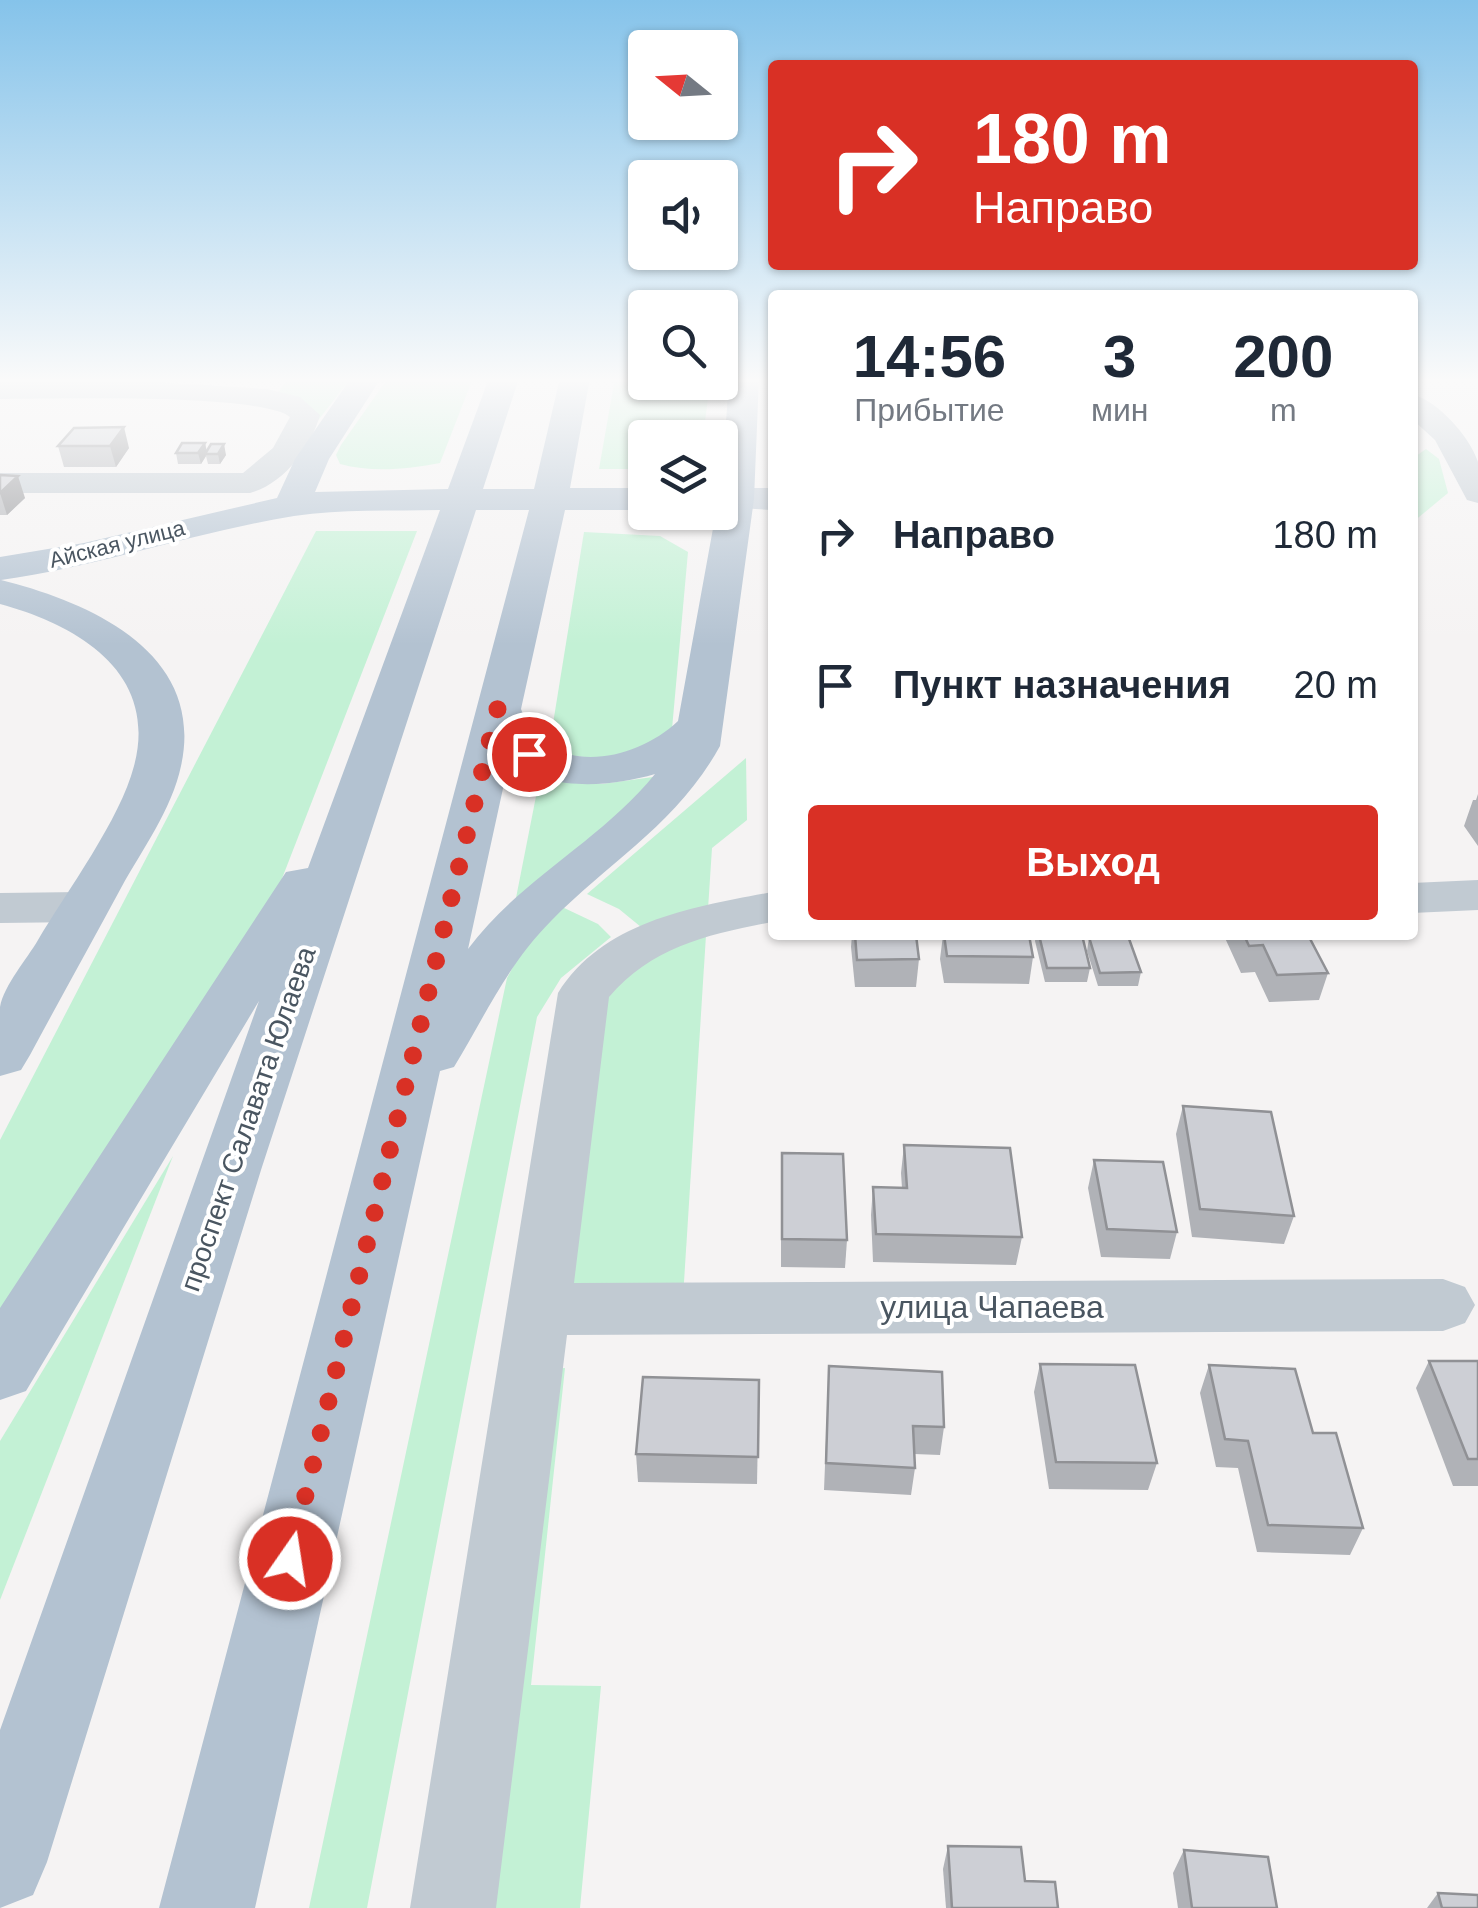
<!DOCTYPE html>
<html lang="ru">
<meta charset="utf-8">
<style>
:root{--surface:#fff;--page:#f2f2f3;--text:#1f2937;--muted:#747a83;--accent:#d93025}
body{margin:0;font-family:Helvetica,sans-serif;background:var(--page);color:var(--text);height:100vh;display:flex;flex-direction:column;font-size:38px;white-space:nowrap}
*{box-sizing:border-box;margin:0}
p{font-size:32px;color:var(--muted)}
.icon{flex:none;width:55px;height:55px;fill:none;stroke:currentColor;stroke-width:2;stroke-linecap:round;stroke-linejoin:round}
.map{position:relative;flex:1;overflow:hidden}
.panel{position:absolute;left:768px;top:290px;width:650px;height:650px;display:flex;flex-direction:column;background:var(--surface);border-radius:10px;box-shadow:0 2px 8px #0004}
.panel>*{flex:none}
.guide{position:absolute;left:768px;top:60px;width:650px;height:210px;border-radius:10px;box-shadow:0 2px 8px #0004;background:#d93025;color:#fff;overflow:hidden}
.needle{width:65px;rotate:288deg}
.tools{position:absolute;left:628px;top:30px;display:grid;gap:20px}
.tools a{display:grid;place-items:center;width:110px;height:110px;border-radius:10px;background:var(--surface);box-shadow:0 2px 8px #0004;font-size:50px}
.pin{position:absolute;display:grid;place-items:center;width:85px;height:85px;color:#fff;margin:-42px;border:5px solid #fff;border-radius:50%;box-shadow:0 2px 10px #0007}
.me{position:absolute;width:110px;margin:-55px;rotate:13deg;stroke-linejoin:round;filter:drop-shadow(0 0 8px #0008)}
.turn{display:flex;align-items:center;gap:35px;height:210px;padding:0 40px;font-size:45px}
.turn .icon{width:130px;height:130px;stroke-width:2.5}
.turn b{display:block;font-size:70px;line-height:85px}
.eta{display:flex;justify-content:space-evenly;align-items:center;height:170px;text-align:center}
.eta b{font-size:60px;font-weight:700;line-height:70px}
.primary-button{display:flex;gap:20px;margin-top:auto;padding:20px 40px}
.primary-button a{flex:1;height:115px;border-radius:10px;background:var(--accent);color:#fff;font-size:40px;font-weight:700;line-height:115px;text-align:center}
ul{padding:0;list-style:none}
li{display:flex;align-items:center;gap:30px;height:150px;padding:0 40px}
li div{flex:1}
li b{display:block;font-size:38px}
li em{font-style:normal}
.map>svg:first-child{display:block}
.green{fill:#c3f1d5}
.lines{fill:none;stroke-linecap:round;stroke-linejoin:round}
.street{fill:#c1cad2;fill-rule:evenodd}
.secondary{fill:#c1cbd6;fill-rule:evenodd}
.primary{fill:#b3c2d1;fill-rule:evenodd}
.wall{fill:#b0b2b7}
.shaded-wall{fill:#909195}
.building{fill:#cdcfd5;stroke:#909195;stroke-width:2.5}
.route{stroke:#d93025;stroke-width:18;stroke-dasharray:0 32.4}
.labels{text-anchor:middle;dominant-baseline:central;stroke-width:8;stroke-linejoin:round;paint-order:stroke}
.far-street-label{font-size:22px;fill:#4a5661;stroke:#fff}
.street-label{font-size:28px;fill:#4a5661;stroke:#fff}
.near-street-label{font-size:32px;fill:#4a5661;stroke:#fff}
</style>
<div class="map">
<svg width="1478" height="1908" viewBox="0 0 1478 1908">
<rect width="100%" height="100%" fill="#f5f3f3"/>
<g class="green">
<path d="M288,378H351L309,432L276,396Z"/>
<path d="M388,378H473L440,463C408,469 373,473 340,464L336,455L341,445Z"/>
<path d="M615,378H645V382L710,383L703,437L645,438V469H599Z"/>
<path d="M1426,449L1439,459L1448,493L1413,522V458Z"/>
<path d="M316,531H417L262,930L0,1325V1140Z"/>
<path d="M584,532L660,536L688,552L671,740L632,760L570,756L551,736Z"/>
<path d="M746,758L747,820L712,848L708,909L641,927L619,909L587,894Z"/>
<path d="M540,776L602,784L653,777L662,779L515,903Z"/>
<path d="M560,906L598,924L611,937L561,978L537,1017L367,1908H309L507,978L527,941Z"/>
<path d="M706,935L683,1298L561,1297L597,993L651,947Z"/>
<path d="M173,1156L0,1600V1441Z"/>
<path d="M565,1368L531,1685L601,1686L580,1908H466L546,1369Z"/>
</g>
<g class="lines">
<g class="street">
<path d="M0,381L156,382L267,389L300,397L320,415C311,447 284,484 250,493H0V473H243L273,448L290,417C260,393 49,399 0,399Z"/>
<path d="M1412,394C1438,401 1470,437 1478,462C1478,474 1478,491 1478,503L1467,500L1435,440L1412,419Z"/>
<path d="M1478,880V910L1412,913V883Z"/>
<path d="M81,892L98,896L105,907L98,918L81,922L0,923V893Z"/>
<path d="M772,892V922C710,934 653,946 609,997L574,1283L1443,1279L1465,1287L1475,1305L1465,1323L1443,1331L567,1335L496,1908H410L558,993C604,920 694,907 772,892Z"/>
</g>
<path class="secondary" d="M736,488H772V510L723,507L720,496Z"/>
<path class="primary" d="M351,378H381L329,459L315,492L448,489L489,378H519L483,489H534L560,378H590L570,488H645V510H565L521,709C546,779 634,763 678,721L716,512H720L729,378H759L754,499L720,746C677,824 611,860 551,921C508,964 485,1016 454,1067L440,1071L255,1908H159L529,510H476L261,1170L47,1862L33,1895L0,1908V1730L259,1001L26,1391L0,1400V1308L286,872L308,868L440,510C391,511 342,509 294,516C195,532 101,566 1,580C89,602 206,652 181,766C172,809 142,850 121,888C91,944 60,999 30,1055L21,1070L0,1076C0,1054 0,1027 0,1007C4,985 27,959 38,940C67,891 120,820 134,766C159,672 77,625 0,604V557L84,543L277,498L295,459ZM509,761C549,792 610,787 655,774C601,841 520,879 468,949Z"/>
</g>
<g class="wall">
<path d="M74,428L129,448L116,467H64L58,446Z"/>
<path d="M205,443L207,451L226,455L220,464H208L206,456L201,464H178L176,453Z"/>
<path d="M0,475L25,498L7,515H0Z"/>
<path d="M1478,794V846L1464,826L1473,800H1476Z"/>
<path d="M852,935H916L919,959L916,987H855L851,947Z"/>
<path d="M943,935H1029L1033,957L1029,984L944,983L940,959Z"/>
<path d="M1036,935H1082L1090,968L1087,982H1045L1035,941Z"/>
<path d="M1226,935H1308L1328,973L1319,1000L1269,1002L1255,972L1241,973L1225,938Z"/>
<path d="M1089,937L1141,972L1138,986H1098L1087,951Z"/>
<path d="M1183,1106L1294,1216L1284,1244L1192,1237L1176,1134Z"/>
<path d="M904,1145L1022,1237L1016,1265L873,1262L871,1215L873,1187L902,1188L901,1173Z"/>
<path d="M1094,1160L1177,1232L1170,1259L1101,1257L1088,1188Z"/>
<path d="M781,1181L847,1240L845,1268L781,1267Z"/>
<path d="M1429,1361H1478V1486H1453L1416,1388Z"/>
<path d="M1040,1364L1157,1463L1148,1490L1049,1489L1034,1392Z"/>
<path d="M1209,1365L1313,1433L1363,1528L1350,1555L1257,1552L1238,1468L1216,1467L1200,1393Z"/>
<path d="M829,1366L944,1427L940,1455L914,1454L915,1468L911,1495L824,1490Z"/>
<path d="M759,1380L757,1484L638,1482L636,1454Z"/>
<path d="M948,1846L1025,1881L1058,1908H946L943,1869Z"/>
<path d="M1184,1850L1277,1908H1178L1173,1873Z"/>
<path d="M1438,1893L1478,1908H1427Z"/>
</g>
<g class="shaded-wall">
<path d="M124,427L129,448L116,467L110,446Z"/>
<path d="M205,443L207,454H205L206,456L201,464L198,453Z"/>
<path d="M224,444L226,455L220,464L218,454Z"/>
<path d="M18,476L25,498L7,515L0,493Z"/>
</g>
<g class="building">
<path d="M124,427L110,446H58L74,428Z"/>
<path d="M182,443H205L198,453H176Z"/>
<path d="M211,444H224L218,454H205Z"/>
<path d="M0,475L18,476L0,493Z"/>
<path d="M855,935H916L919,959L857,960Z"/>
<path d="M944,935H1029L1033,957L947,956Z"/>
<path d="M1039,935H1082L1090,968H1047Z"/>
<path d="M1244,935H1308L1328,973L1277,975L1263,945L1249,946Z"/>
<path d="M1128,936L1141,972L1100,973L1089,937Z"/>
<path d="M1183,1106L1271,1112L1294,1216L1200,1209Z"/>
<path d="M904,1145L1010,1148L1022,1237L876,1234L873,1187L907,1188Z"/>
<path d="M782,1153L843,1154L847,1240L782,1239Z"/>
<path d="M1094,1160L1163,1162L1177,1232L1107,1229Z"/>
<path d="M1429,1361H1478V1459H1468Z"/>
<path d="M1040,1364L1135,1365L1157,1463L1056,1462Z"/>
<path d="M1209,1365L1295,1369L1313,1433H1336L1363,1528L1268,1525L1248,1441L1225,1439Z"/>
<path d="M829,1366L942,1372L944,1427L913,1426L915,1468L826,1463Z"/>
<path d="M643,1377L759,1380L758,1457L636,1454Z"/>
<path d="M948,1846L1021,1847L1025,1881L1055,1882L1058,1908H952Z"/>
<path d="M1184,1850L1268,1857L1277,1908H1192Z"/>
<path d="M1438,1893L1478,1895V1908H1442Z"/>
</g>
<linearGradient id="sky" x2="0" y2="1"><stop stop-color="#85c3ea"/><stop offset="0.59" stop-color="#fafafa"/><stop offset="1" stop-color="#fafafa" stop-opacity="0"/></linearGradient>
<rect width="1478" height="645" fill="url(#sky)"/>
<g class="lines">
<path class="route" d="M290,1559L498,707L512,741L529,754"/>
</g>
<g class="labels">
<g class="far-street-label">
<text transform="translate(117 544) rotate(-14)">Айская улица</text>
</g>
<g class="street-label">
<text transform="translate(248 1119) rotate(-71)">проспект Салавата Юлаева</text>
</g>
<g class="near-street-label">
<text x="992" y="1307">улица Чапаева</text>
</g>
</g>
</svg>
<div class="tools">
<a><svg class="needle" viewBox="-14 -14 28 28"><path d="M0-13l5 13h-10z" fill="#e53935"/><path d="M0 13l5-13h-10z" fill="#747a83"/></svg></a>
<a><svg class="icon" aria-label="sound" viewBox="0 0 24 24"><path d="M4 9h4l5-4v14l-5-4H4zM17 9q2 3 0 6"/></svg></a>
<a><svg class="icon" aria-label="search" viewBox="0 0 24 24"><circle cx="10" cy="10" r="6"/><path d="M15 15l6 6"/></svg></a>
<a><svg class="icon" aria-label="layers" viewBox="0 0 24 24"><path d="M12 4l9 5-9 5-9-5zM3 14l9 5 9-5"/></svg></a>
</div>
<div class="pin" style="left:529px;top:754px;background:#d93025"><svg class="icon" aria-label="arrive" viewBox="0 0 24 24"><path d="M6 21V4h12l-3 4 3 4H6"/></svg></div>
<svg class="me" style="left:290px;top:1559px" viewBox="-20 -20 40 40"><circle r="17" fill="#d93025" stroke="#fff" stroke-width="3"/><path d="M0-11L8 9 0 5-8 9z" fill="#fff"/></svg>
<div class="guide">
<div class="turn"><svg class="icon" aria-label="right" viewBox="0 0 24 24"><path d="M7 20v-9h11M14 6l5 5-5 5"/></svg><div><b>180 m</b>Направо</div></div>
</div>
<section class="panel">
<div class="eta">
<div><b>14:56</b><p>Прибытие</p></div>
<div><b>3</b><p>мин</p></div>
<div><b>200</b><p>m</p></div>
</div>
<ul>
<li><svg class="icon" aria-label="right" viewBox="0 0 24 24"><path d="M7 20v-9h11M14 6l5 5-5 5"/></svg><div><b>Направо</b></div><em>180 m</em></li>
<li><svg class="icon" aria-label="arrive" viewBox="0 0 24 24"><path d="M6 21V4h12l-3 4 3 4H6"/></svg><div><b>Пункт назначения</b></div><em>20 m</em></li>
</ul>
<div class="primary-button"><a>Выход</a></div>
</section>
</div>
